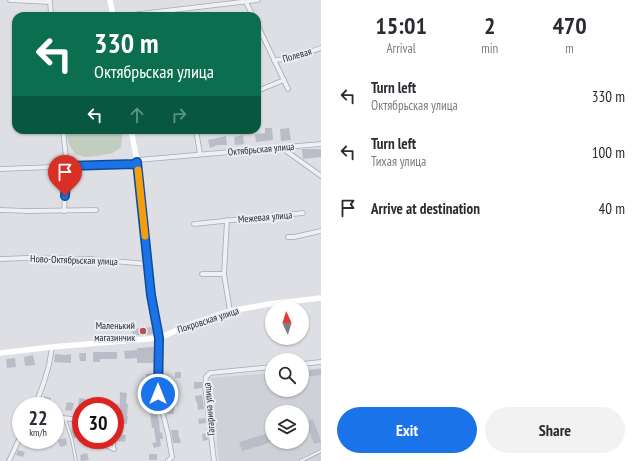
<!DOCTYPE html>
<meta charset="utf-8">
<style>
:root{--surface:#fff;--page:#f2f2f3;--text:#2b2b33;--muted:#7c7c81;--accent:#1a73e8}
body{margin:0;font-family:"PT Sans Narrow",sans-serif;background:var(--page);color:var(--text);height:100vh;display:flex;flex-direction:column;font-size:15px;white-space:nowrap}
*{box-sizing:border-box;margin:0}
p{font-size:13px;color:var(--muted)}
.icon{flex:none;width:22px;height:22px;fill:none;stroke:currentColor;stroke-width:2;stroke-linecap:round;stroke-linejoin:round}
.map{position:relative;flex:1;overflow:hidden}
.details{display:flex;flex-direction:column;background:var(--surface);width:320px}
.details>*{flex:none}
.top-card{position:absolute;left:12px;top:12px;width:249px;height:122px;border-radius:12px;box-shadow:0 1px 3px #0004;background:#0b6e4f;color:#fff;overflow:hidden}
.needle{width:26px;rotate:356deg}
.buttons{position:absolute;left:265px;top:301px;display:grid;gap:8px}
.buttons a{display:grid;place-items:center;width:44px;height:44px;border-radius:50%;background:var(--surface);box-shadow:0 1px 3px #0004;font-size:20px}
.speed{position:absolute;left:12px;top:397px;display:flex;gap:8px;font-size:20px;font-weight:700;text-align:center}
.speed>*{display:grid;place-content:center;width:52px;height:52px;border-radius:50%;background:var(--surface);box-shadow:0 1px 3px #0004;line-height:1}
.speed small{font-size:10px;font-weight:400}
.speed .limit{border:6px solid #d22;background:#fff;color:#111}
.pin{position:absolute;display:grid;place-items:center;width:34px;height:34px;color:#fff;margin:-41px -17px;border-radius:50% 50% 50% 0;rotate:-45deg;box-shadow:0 0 4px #0007}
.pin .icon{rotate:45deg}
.me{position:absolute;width:44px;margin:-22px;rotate:0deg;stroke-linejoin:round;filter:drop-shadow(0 0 3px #0008)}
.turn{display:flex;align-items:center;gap:14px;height:84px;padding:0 16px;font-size:18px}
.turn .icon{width:52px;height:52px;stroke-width:2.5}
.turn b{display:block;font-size:28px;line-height:34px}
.lanes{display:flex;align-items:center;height:38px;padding:0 16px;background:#0003;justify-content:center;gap:20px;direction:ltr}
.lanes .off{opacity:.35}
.eta{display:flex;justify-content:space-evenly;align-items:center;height:68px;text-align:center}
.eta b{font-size:24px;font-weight:600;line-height:28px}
.cta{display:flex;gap:8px;margin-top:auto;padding:8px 16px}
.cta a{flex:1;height:46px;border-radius:24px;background:var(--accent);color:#fff;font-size:16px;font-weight:600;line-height:46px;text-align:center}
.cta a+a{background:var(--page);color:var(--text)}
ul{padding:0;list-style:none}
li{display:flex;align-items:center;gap:12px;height:56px;padding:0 16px}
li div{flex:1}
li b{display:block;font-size:15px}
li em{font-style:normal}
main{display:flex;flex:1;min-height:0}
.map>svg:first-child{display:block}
.built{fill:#cfd1d9;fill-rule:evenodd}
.green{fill:#c0cdbf}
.building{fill:#babdc7}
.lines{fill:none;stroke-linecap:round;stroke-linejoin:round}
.lane-casing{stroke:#a7a9b1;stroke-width:3.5}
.street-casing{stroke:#a7a9b1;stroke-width:5.5}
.lane{stroke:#eff0f3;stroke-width:2}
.street{stroke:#eff0f3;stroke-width:4}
.secondary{stroke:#fff;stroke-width:5.5}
.route-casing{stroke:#114b97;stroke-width:10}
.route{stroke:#1a73e8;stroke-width:7}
.slow{stroke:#f59e0b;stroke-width:7}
.poi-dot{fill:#bc4f51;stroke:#ebedf3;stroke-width:1.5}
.labels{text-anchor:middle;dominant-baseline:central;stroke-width:4;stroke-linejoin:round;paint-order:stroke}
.street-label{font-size:10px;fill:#282c39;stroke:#ebedf3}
.poi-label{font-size:10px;fill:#282c39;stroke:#ebedf3;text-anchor:end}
</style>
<main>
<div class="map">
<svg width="321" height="461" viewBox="0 0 321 461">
<rect width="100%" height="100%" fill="#dddfe4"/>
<path class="built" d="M321,368V461H219L210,378L272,373V390H302V370ZM272,412H302V442H272Z"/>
<path class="green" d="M66,130H122V136L121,147L113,153L97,156L85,157L75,154L69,144Z"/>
<g class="building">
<path d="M265,128H272L273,140L256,142L255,134L265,133Z"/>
<path d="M289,128L291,140L281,141L280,129Z"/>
<path d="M243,135L244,144L235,145L234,137Z"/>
<path d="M226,136L227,145H218L210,148L208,140Z"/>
<path d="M302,149H321V157L303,159Z"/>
<path d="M153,327L154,334L133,336L132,329Z"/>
<path d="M154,347V363H137V358L125,359L124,351L137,350V348Z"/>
<path d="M93,352H117V359H100V362H93Z"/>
<path d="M79,353H86V361H80Z"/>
<path d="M55,354L65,355L71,354V363L54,362Z"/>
<path d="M33,355L35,365L25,366L24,357Z"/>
<path d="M15,358L16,367L7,368L6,359Z"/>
<path d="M321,369V375L302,377V371Z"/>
<rect x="175" y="372" width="6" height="6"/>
<path d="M272,373V379L265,380L264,374Z"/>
<rect x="146" y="374" width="8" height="7"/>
<path d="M194,382H202V388L194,389Z"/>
<path d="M120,392L127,393L126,403L128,404L127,416H128L127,424H119Z"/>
<path d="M170,392V401H174V414H167L165,393Z"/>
<path d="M202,395L204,409L198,410L197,402H196L195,396Z"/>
<path d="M44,396L51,398L49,406L42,404Z"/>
<path d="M155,397L157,406L158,420H159L160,433L162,432L163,439H160L161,446L154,448L152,443L156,442L154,428H152L148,398Z"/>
<path d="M79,398L86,399L85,406H78Z"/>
<path d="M67,402L74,403L72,411L65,410Z"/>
<path d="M205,418L206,423L199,424L198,419Z"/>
<path d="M313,419L321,441V442L314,444L306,422Z"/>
<path d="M59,421H61L63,428L55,430V422Z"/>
<path d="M77,427L80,436L74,438L71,429Z"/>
<path d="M171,430H178L179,438H180L181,443H173Z"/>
<path d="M272,432V442L242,451L239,442Z"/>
<path d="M207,433L208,440L203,441L202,434Z"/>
<path d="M118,434L126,435L125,442L117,441Z"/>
<path d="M66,438L67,445L60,447L58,440Z"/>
<rect x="29" y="440" width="8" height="5"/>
<path d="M18,450L25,452L23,457L16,455Z"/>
<path d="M87,453L89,460L81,461L80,455Z"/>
<rect x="149" y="454" width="8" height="6"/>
</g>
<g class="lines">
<defs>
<g id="lane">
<path d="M65,419L72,440L76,461"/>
<path d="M115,432L117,406"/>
<path d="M114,448V440"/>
<path d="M301,461L321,451"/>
</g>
<g id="street">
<path d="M10,0L50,2"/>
<path d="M50,0L51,16"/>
<path d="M245,0L253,16"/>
<path d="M123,16L258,0"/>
<path d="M257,24L288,89"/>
<path d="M274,60L289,59L321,48"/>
<path d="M257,91L284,80"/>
<path d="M63,130L67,166L64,211"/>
<path d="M196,130L200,154"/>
<path d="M282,148L321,176"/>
<path d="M0,169L134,164L138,160L321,144"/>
<path d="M0,210L28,211L96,210"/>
<path d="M227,220L224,274L230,311"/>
<path d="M194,224L303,213"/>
<path d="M288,237H294L321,231"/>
<path d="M0,259L27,258L89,259L148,264"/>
<path d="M202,274H224"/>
<path d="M159,338L158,394L168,434L172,457L168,461"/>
<path d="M302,364L321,362"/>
<path d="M35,406L44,382L49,365L52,347"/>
<path d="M55,417L72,419L81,426"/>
<path d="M95,440L114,449"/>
<path d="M9,461L21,435"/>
<path d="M214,461L205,386L206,377L210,373L272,367"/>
</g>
</defs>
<use href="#lane" class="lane-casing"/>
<use href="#street" class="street-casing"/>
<use href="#lane" class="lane"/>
<use href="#street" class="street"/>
<g class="secondary">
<path d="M110,0L113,16"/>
<path d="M131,130L137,161L151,295L159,338"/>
<path d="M0,353L52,347L159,338L191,324L230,311L269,304L321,298"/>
</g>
</g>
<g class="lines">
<defs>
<path id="route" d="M65,196L67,166L134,164L137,162L151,295L159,338L158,394"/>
</defs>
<use href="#route" class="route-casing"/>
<use href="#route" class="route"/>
<path class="slow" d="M138,170L145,236"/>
</g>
<circle class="poi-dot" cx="143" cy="331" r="4"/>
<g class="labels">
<g class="street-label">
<text transform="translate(297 55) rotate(-16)">Полевая</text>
<text transform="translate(261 149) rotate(-5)">Октябрьская улица</text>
<text transform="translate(265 217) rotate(-5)">Межевая улица</text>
<text transform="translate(74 260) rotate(2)">Ново-Октябрьская улица</text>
<text transform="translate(208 320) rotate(-18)">Покровская улица</text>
<text transform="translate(209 409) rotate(-95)">Гагарина улица</text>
</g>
<g class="poi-label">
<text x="135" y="325">Маленький<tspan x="135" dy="12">магазинчик</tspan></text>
</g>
</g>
</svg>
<div class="buttons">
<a><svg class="needle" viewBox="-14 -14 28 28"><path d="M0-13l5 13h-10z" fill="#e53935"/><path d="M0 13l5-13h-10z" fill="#7c7c81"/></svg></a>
<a><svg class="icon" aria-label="search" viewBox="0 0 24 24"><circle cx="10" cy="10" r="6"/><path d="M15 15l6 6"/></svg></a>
<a><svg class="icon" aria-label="layers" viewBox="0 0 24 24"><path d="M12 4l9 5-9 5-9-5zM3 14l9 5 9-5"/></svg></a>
</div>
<div class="speed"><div>22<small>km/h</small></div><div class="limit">30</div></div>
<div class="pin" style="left:65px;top:196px;background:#d93025"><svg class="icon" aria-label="arrive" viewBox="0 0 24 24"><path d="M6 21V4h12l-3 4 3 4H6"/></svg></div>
<svg class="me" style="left:158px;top:394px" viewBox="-20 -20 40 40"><circle r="17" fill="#1a73e8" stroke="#fff" stroke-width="3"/><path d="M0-11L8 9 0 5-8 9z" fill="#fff"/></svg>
<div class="top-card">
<div class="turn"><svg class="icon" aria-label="left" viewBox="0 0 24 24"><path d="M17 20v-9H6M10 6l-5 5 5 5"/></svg><div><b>330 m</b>Октябрьская улица</div></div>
<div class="lanes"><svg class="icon" aria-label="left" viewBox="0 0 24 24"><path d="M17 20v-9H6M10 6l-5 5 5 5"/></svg><svg class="icon off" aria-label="ahead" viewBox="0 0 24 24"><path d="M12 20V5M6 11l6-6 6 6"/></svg><svg class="icon off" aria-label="right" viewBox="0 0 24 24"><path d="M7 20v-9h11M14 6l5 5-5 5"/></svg></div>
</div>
</div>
<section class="details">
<div class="eta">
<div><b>15:01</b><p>Arrival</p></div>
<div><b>2</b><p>min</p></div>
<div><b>470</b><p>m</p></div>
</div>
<ul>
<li><svg class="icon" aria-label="left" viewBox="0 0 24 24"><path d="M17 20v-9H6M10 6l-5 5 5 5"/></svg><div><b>Turn left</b><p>Октябрьская улица</p></div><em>330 m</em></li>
<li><svg class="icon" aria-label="left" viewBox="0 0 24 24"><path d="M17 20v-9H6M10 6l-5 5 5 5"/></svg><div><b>Turn left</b><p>Тихая улица</p></div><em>100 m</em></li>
<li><svg class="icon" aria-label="arrive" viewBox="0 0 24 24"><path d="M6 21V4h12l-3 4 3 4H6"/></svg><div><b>Arrive at destination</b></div><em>40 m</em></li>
</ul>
<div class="cta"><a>Exit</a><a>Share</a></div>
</section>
</main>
